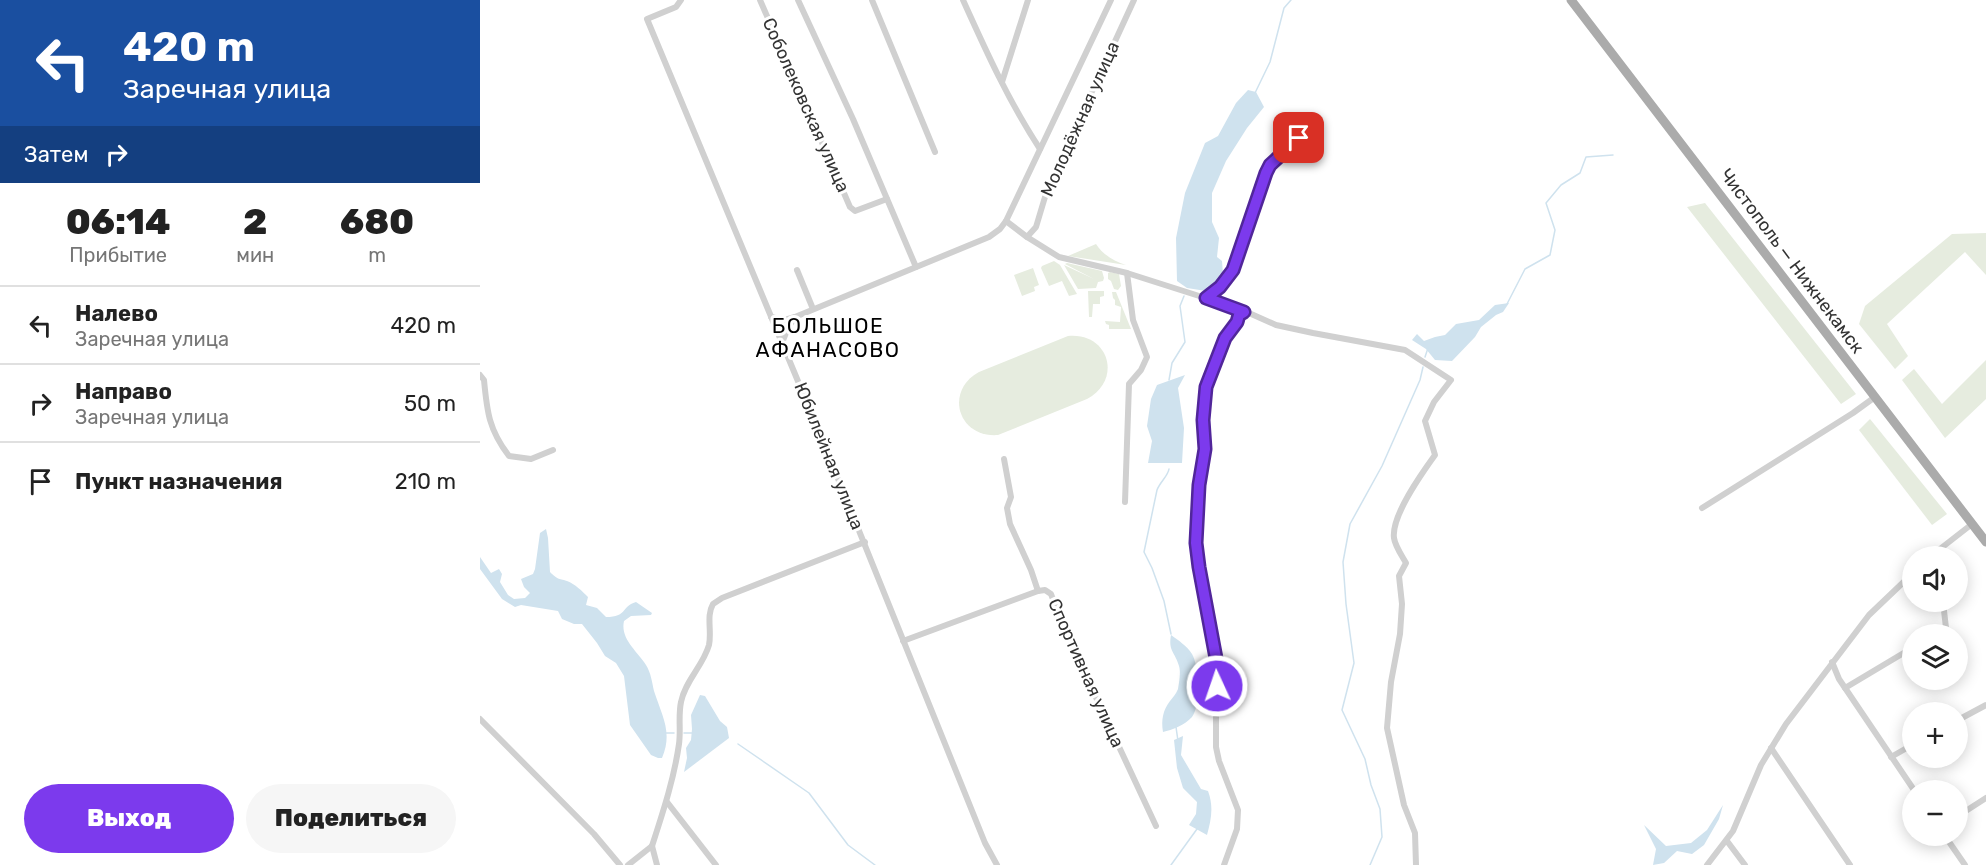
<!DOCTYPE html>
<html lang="ru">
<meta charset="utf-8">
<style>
:root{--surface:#fff;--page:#f6f6f6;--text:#222;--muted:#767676;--line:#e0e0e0;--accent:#7c3aed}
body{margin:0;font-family:Rubik,sans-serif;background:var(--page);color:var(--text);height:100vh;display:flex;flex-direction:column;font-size:22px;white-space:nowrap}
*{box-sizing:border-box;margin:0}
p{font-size:20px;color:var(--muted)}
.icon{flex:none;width:33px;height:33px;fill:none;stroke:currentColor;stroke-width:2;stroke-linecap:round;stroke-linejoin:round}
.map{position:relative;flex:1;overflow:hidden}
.side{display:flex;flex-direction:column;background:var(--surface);width:480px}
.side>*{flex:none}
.hud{background:#1a4fa0;color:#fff;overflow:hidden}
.buttons{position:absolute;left:1422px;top:546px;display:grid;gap:12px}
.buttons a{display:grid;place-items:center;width:66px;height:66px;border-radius:50%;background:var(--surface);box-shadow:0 3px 15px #0003;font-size:30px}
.pin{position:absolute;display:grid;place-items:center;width:51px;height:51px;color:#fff;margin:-26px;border-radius:12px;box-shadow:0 3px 9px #0006}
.me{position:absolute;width:66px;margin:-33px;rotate:357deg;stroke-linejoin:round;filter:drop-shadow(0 0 4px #0008)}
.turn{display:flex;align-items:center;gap:21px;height:126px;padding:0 24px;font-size:27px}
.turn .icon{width:78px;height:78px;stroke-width:2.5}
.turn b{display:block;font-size:42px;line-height:51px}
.then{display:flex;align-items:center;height:57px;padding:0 24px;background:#0003;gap:12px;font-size:22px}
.eta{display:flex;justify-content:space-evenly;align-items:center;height:102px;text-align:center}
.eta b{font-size:36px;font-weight:800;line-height:42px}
.action{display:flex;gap:12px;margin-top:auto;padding:12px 24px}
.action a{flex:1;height:69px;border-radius:36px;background:var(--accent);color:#fff;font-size:24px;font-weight:800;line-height:69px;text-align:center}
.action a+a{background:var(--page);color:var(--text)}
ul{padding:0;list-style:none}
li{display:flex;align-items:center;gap:18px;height:78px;padding:0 24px;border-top:2px solid var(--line)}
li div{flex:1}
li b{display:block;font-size:22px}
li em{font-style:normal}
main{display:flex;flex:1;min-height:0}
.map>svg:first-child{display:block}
.green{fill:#e6ecdf}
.water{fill:#cfe2ee}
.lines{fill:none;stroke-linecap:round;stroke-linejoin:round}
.stream{stroke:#cfe2ee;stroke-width:1.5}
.minor{stroke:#d0d0d0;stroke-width:6}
.primary{stroke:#ababab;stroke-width:9}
.route-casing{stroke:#51269a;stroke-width:15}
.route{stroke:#7c3aed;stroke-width:10}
.labels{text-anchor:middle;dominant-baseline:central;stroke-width:6;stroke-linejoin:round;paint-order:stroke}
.street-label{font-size:18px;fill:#333;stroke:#fff}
.quarter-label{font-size:21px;letter-spacing:1.5px;fill:#000;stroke:#fff}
</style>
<main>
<section class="side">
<div class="hud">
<div class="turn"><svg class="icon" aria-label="left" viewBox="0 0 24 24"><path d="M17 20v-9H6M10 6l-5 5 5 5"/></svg><div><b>420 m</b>Заречная улица</div></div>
<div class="then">Затем<svg class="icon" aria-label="right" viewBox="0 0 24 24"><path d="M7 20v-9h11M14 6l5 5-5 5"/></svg></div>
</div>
<div class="eta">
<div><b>06:14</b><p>Прибытие</p></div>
<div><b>2</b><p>мин</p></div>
<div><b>680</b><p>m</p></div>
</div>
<ul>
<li><svg class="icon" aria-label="left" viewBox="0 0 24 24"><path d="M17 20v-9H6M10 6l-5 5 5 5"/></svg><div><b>Налево</b><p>Заречная улица</p></div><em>420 m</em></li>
<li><svg class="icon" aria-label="right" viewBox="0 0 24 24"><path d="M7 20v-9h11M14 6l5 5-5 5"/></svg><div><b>Направо</b><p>Заречная улица</p></div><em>50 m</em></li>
<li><svg class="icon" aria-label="arrive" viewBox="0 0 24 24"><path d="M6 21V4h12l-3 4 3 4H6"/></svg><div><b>Пункт назначения</b></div><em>210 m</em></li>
</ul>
<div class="action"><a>Выход</a><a>Поделиться</a></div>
</section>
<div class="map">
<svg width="1506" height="865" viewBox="0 0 1506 865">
<rect width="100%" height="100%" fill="#fff"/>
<g class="green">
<path d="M1225,203L1376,394L1361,404L1207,207Z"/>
<path d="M1506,233V275L1485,252L1407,324L1428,356L1415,369L1379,324L1385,306L1472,234Z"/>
<path d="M616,244C623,255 634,261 646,265L588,256Z"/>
<path d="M574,261L580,265L597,294L589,296L582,281L569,286L561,268L562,266Z"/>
<path d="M587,263L622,271L624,278L623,281L618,282L616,288L598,289L584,265L614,279L585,264Z"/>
<path d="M553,268L559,285L554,287L555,291L542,296L534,275Z"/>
<path d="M630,272L639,274L641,286L638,290L634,289L631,281L628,279V273Z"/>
<path d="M608,291H624V296L620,297V304H613L612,317H609Z"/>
<path d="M632,292H636L651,329H629V325L626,324L625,321L640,322L641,307L635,305V300L633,298Z"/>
<path d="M588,336C629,332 643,380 607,399L518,435C478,438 464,391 499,372Z"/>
<path d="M1506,360V399L1465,438L1422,380L1434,369L1462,404Z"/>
<path d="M1390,419L1467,514L1452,525L1379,430Z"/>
</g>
<g class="water">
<path d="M768,90L776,92L784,107L767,128L746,161L732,193V222L739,238L737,257L742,261L743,274L726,291L707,288L697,281L696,238L705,193L725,143L738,136L756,103Z"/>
<path d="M1029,303L1023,312L1016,315L1001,327L995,337L972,361L955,360L946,349L932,340L937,334L944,341L955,337L965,335L976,324L999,320L1015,305Z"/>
<path d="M705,375L698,388L704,428L702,463H668L672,441L667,426L671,399L677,385Z"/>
<path d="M66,529L68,538L70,572C78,580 78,578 87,581C95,584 102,591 108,597L106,605L117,608L126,617C148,617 140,607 156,602L172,613L171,615L151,616L144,621C140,639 157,651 166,665C171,673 172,682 174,691C182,716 193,732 182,758H178L171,755L150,725L144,676L136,663L125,656L117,643L102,624H94L82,619L78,611L41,605L35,607L22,599L0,569V557L11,573L19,569L22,574L20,582L28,595L34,599L45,598L50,593L44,587L41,579L53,574L55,569L60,533Z"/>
<path d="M691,635C698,640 707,646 712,654C719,665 721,706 712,717C705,725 692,730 683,732C681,720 683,710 690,701C693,697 696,694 698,689C699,683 701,672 699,666C695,652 688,651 691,635Z"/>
<path d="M220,695L225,696L240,721L247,727L249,738L204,772L207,758L206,748L211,740L212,729L211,715Z"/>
<path d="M703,736L701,755L721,789L728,791C734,807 731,820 727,835L709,825L716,814L717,802L703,788L697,768L694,740Z"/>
<path d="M1243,805L1239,819L1224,845L1212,854L1197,851L1184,863L1173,865L1176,849L1164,825L1186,846L1211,843L1227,830Z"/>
</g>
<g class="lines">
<g class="stream">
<path d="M775,93L790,62L804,8L811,0"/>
<path d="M1027,304L1045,269L1070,255L1075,230L1066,203L1081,185L1100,173L1106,157L1133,155"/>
<path d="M945,357L948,348"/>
<path d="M689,380L692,363L705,342L700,306L704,296"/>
<path d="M689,469C688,476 680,482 677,490L664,552L672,568L684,601L691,634"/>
<path d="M696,727L698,741"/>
<path d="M186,733H194"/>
<path d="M204,733H212"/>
<path d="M258,744L329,793L368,845L395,865"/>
<path d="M691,865L717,829"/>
<path d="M890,865L902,837L900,809L891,785L885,759L862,710L874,663L866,604L863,562L870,524L902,466L940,380L943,367"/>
</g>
<g class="minor">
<path d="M201,0L196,7L167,19L340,434L505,843L517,865"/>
<path d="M280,0L370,207L375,211L407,199"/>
<path d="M318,0L373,119L436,267"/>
<path d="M392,0L455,152"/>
<path d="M483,0C506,51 529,102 560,149"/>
<path d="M522,82L548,0"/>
<path d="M526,221L547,237L579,257L647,273L760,309L796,325L833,333L925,350L971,380L954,402L945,421L955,455C942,473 911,516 914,538C915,546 922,556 926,563L919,576L922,604L920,634L911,682L907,728L924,805L935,833L936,865"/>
<path d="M547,237L556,227L568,187L654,0"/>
<path d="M317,270L333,309"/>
<path d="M726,298L740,287L753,270L786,173L790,165L835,125"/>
<path d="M291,317L304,320L314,317"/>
<path d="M302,343L308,328L315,317L509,237L520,229L526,221L631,0"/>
<path d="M0,375L4,380C7,412 9,430 29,456L51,459L73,450"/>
<path d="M524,459L531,497L527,508L530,524L551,570L558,591"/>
<path d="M645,502L649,384L661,370L667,357L653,320L647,273"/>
<path d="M1222,508L1373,413L1395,397"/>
<path d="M1451,556L1492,524"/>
<path d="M1454,634L1466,628L1463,602"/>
<path d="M423,641L558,591L565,590L571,594L585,631L676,826"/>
<path d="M1352,662L1359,679L1434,790"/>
<path d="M1365,688L1432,648"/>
<path d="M0,719L114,834L140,865"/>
<path d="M1478,720L1506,705"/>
<path d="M1291,748L1370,865"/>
<path d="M1411,757L1432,745"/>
<path d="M187,802L236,865"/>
<path d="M1478,816L1506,798"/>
<path d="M1465,836L1485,865"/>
<path d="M1247,841L1265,865"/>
<path d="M172,846C183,812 194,779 199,744C201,730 198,716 201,702C205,681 223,666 229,645C232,631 226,616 233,604L242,598L385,542"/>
<path d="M172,846L177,865"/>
<path d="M148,865L172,846"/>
<path d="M744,865L757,829L758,810L739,761L736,747V718L738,669L719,567L716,543L719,485L725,449L723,420L726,387L734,362L745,338L757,322L759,315L764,312"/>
<path d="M1227,865L1253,831L1281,765L1306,724L1389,615L1432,574"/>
</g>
<path class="primary" d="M1091,0L1506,542"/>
</g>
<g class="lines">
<defs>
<path id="route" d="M737,686L738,669L719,567L716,543L719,485L725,449L723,420L726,387L745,338L757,322L759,315L764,312L726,298L740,287L753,270L786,173L790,165L819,138"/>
</defs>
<use href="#route" class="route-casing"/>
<use href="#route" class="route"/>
</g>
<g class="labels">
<g class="street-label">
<text transform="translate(326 105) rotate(66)">Соболековская улица</text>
<text transform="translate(600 119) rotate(-66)">Молодёжная улица</text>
<text transform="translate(1312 261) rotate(53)">Чистополь — Нижнекамск</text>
<text transform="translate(349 456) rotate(68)">Юбилейная улица</text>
<text transform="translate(606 673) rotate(66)">Спортивная улица</text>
</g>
<g class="quarter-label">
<text x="348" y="325">БОЛЬШОЕ<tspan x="348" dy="24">АФАНАСОВО</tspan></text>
</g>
</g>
</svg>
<div class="buttons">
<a><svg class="icon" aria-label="sound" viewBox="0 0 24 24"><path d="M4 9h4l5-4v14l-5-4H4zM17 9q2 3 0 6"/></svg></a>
<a><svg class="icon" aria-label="layers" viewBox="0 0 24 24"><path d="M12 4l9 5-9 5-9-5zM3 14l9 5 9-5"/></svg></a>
<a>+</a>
<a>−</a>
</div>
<div class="pin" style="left:819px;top:138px;background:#d93025"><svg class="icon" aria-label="arrive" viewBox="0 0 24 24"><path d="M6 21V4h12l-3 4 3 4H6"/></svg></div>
<svg class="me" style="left:737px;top:686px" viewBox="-20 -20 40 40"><circle r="17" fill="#7c3aed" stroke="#fff" stroke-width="3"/><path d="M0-11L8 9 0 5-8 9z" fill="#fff"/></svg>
</div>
</main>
